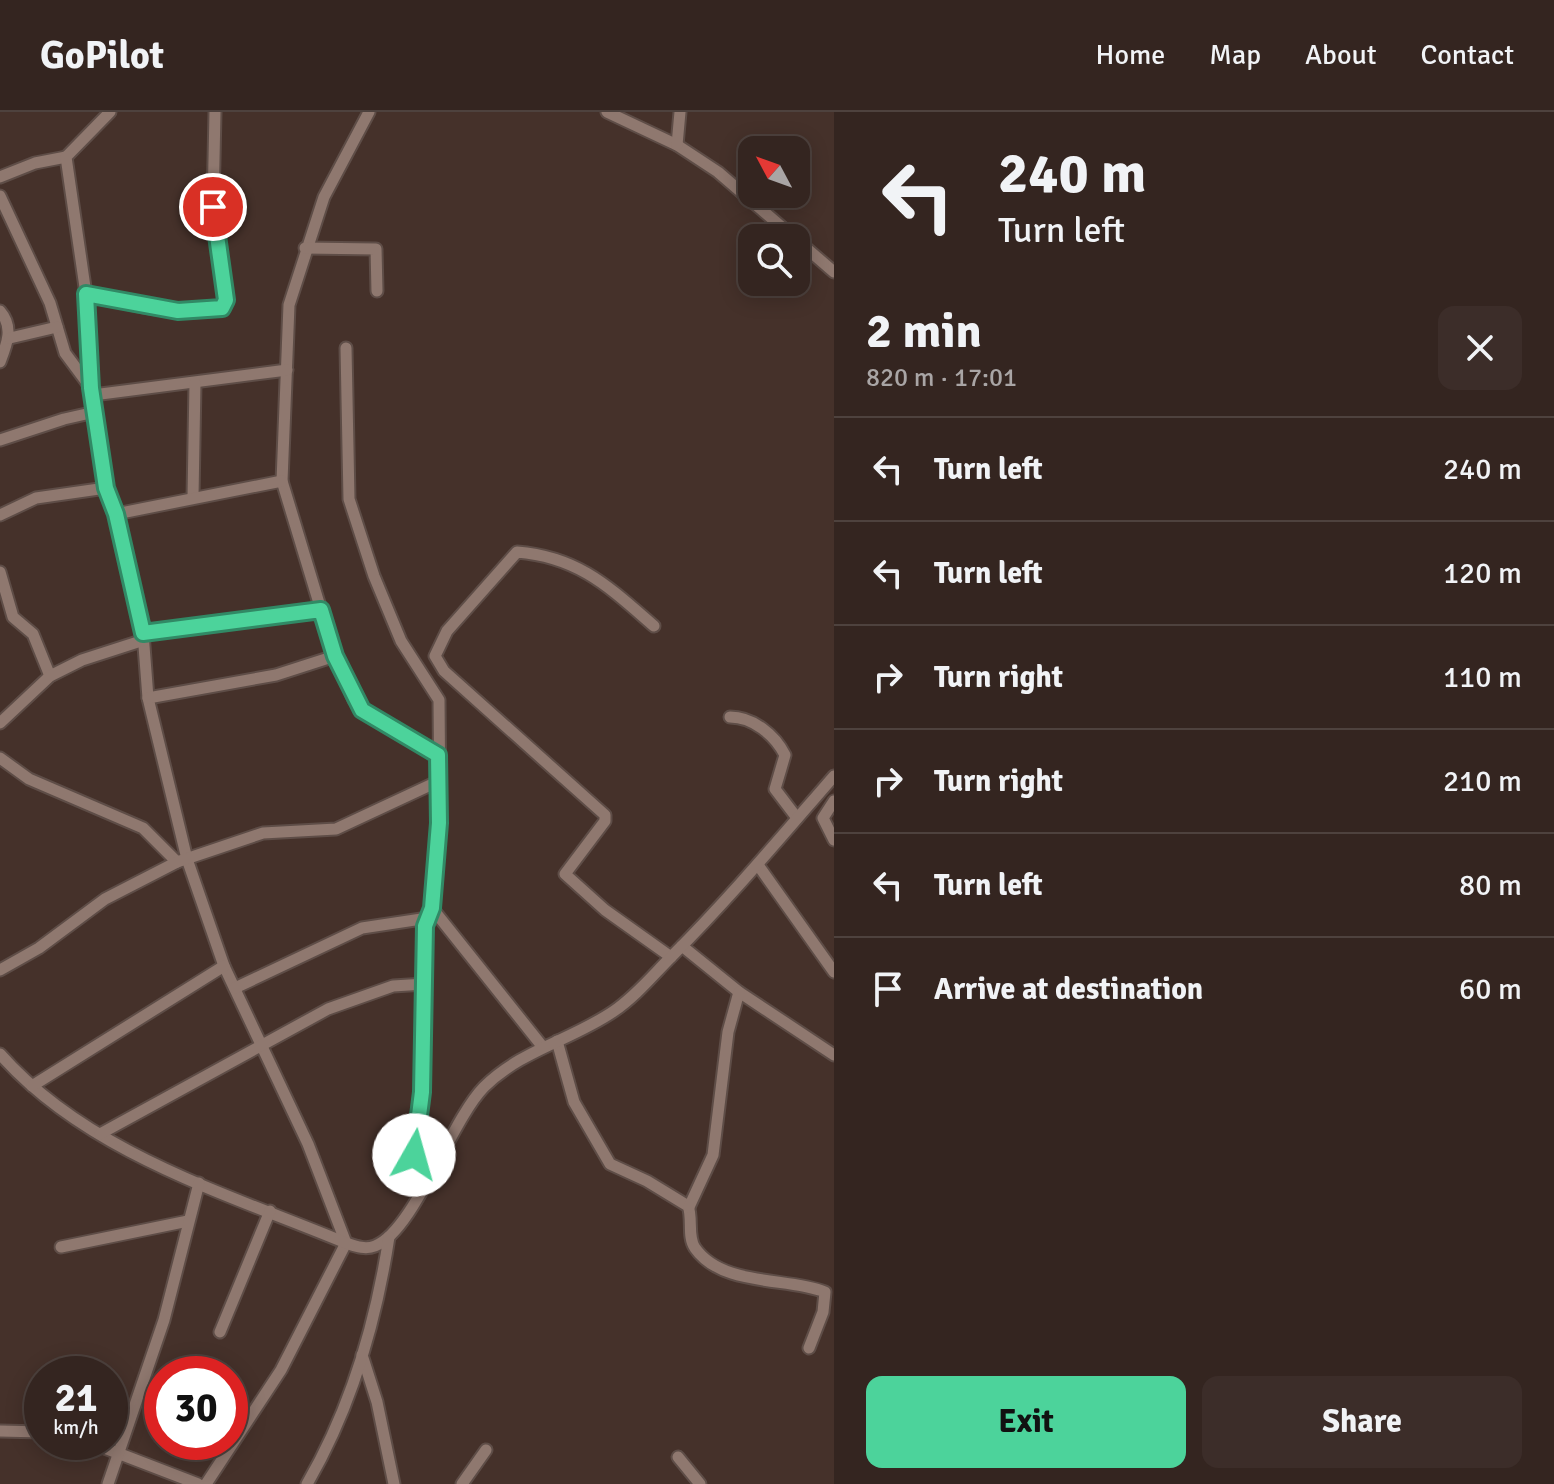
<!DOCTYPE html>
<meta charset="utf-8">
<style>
:root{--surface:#342520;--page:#3c2d29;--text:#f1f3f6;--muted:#a9a5a5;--line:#4e423e;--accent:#4cd39b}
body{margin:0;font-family:Signika,sans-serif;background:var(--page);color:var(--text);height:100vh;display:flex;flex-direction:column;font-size:30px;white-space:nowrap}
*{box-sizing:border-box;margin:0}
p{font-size:26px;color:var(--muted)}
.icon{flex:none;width:44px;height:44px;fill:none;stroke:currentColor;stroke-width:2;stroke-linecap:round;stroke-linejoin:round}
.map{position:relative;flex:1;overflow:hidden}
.drawer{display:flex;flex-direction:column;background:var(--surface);width:720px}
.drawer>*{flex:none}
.top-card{background:#342520;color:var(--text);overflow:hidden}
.needle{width:52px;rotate:311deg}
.fabs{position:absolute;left:738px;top:24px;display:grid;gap:16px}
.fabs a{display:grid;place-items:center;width:72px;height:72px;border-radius:16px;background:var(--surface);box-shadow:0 4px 20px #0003,0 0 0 2px var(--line);font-size:40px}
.speed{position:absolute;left:24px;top:1244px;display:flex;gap:16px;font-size:40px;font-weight:700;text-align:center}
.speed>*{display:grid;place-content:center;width:104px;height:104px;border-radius:50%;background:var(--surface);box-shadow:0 4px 20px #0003,0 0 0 2px var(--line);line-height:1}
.speed small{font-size:20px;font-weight:400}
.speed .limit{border:12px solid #d22;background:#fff;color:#111}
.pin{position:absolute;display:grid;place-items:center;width:68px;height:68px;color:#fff;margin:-34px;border:4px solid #fff;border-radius:50%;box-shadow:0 2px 8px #0007}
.me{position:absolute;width:88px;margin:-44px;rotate:7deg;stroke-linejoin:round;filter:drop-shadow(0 0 6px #0008)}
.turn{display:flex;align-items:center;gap:28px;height:168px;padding:0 32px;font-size:36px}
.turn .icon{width:104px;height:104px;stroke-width:2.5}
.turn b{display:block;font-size:56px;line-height:68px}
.round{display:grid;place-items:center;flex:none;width:84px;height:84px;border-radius:16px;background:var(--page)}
.overview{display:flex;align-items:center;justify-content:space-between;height:136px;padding:0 32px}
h1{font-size:48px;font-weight:700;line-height:60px}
.action{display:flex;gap:16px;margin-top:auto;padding:16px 32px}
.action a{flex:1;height:92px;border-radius:16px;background:var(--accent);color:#111;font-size:32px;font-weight:700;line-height:92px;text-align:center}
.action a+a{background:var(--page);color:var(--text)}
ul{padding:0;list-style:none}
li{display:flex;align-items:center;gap:24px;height:104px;padding:0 32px;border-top:2px solid var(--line)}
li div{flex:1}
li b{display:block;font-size:30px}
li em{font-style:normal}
header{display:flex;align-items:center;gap:48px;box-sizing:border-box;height:112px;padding:0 40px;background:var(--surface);border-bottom:2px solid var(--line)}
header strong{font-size:38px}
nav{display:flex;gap:44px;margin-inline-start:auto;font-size:28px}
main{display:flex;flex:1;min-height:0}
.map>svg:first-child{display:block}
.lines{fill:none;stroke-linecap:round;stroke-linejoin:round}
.minor-casing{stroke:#5e4d47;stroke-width:15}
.minor{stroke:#8f786f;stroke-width:11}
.route-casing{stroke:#318965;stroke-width:20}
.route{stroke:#4cd39b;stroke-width:14}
</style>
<header>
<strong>GoPilot</strong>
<nav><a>Home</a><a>Map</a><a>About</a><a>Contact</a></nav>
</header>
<main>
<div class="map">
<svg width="834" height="1372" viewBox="0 0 834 1372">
<rect width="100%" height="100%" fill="#45312a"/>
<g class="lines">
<defs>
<g id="minor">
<path d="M369,0L324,85L289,193L282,369L335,544L354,588L373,605L438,643"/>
<path d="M607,0L677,33L718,60L834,160"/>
<path d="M677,33L680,0"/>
<path d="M0,65L35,51L66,45"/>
<path d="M0,84L50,191L65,241L91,276L106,376L116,402L143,521L148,586L187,747L224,854L308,1032L346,1131L281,1258L206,1372"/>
<path d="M305,136L376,137L377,179"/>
<path d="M86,182C120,190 194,211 225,193L213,95L215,0"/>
<path d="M0,199C14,215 7,232 0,250"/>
<path d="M10,226L57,215"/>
<path d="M346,236L349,387L374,464L401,529L439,588L440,700L432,796L425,814L422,980L414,1043L419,1079"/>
<path d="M91,276L86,182L66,45L110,0"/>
<path d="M93,283L287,258"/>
<path d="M0,328L64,307L95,300"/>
<path d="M193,385L195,271"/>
<path d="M116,402L282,369"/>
<path d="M0,403L36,386L106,376"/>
<path d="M0,460L13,505L33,522L50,564"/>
<path d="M654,514C609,475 579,445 517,440L447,519L435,544L444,559L605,703V709L565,762L605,798L671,845"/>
<path d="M143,521L321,498"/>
<path d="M148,586L276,563L335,544"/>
<path d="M730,605C753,605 775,623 785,643L775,677L797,706"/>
<path d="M0,611L50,564L82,548L144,528"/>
<path d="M0,646L29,667L143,716L177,750"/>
<path d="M834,689L823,706L834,728"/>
<path d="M758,753L834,860"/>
<path d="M432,796L542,934"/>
<path d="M682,834L739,880L834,943"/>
<path d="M0,858L39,836L105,787L177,750L263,721L336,717L439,669"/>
<path d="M235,876L362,816L428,806"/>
<path d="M557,929L574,990L610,1052L647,1069L688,1094C693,1106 687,1125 695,1136C722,1175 788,1165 825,1180L823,1200L809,1236"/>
<path d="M0,942C87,1041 228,1082 346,1131C355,1134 365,1138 375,1134C414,1119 450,1010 484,975C521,938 572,928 614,899C636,884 653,863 671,845C729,787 781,725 834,664"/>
<path d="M32,974L224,854"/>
<path d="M100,1022L328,897L393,874L425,872"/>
<path d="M689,1095L713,1043L728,920L739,880"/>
<path d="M61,1135L188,1109"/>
<path d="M220,1220L270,1099"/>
<path d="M362,1243L377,1290L394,1372"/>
<path d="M0,1319L42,1320"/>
<path d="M89,1330L198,1372"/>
<path d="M678,1345L700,1372"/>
<path d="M108,1372L164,1208L199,1071"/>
<path d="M307,1372C350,1298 376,1210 389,1125"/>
<path d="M462,1372L486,1338"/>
</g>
</defs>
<use href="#minor" class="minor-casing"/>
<use href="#minor" class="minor"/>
</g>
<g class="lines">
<defs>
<path id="route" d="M213,95L226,188L222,196L178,199L86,182L91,276L106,376L116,402L143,521L321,498L335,544L362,598L438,643L439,711L432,796L425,814L422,980L414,1043"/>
</defs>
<use href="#route" class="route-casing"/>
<use href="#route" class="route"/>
</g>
</svg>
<div class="fabs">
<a><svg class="needle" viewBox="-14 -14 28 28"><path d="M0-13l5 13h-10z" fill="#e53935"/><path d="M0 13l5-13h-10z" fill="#a9a5a5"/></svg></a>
<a><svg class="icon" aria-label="search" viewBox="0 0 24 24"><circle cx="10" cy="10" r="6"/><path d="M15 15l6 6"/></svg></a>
</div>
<div class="speed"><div>21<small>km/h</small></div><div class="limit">30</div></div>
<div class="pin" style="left:213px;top:95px;background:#d93025"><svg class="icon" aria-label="arrive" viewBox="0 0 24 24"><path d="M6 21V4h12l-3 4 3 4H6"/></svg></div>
<svg class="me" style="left:414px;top:1043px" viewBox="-20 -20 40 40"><circle r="19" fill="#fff"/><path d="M0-13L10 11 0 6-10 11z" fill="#4cd39b"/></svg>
</div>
<section class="drawer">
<div class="top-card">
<div class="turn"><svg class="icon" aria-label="left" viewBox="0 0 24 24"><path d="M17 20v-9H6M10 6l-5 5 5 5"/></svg><div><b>240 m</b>Turn left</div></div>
</div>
<div class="overview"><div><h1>2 min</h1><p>820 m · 17:01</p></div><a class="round"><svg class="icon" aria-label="close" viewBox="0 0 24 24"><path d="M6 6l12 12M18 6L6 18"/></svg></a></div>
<ul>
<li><svg class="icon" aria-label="left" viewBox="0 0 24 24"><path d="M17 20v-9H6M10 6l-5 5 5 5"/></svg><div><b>Turn left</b></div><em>240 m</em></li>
<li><svg class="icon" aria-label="left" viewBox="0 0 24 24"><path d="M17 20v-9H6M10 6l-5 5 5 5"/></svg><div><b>Turn left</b></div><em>120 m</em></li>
<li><svg class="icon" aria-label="right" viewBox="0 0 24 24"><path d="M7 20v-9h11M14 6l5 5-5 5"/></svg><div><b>Turn right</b></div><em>110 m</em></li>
<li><svg class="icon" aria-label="right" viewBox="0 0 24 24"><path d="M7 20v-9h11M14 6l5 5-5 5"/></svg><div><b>Turn right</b></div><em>210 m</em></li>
<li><svg class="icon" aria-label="left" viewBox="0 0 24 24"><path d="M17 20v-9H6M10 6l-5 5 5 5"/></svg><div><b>Turn left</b></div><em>80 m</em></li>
<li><svg class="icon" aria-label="arrive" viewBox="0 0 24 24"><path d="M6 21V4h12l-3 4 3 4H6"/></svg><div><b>Arrive at destination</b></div><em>60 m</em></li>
</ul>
<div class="action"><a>Exit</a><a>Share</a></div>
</section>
</main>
